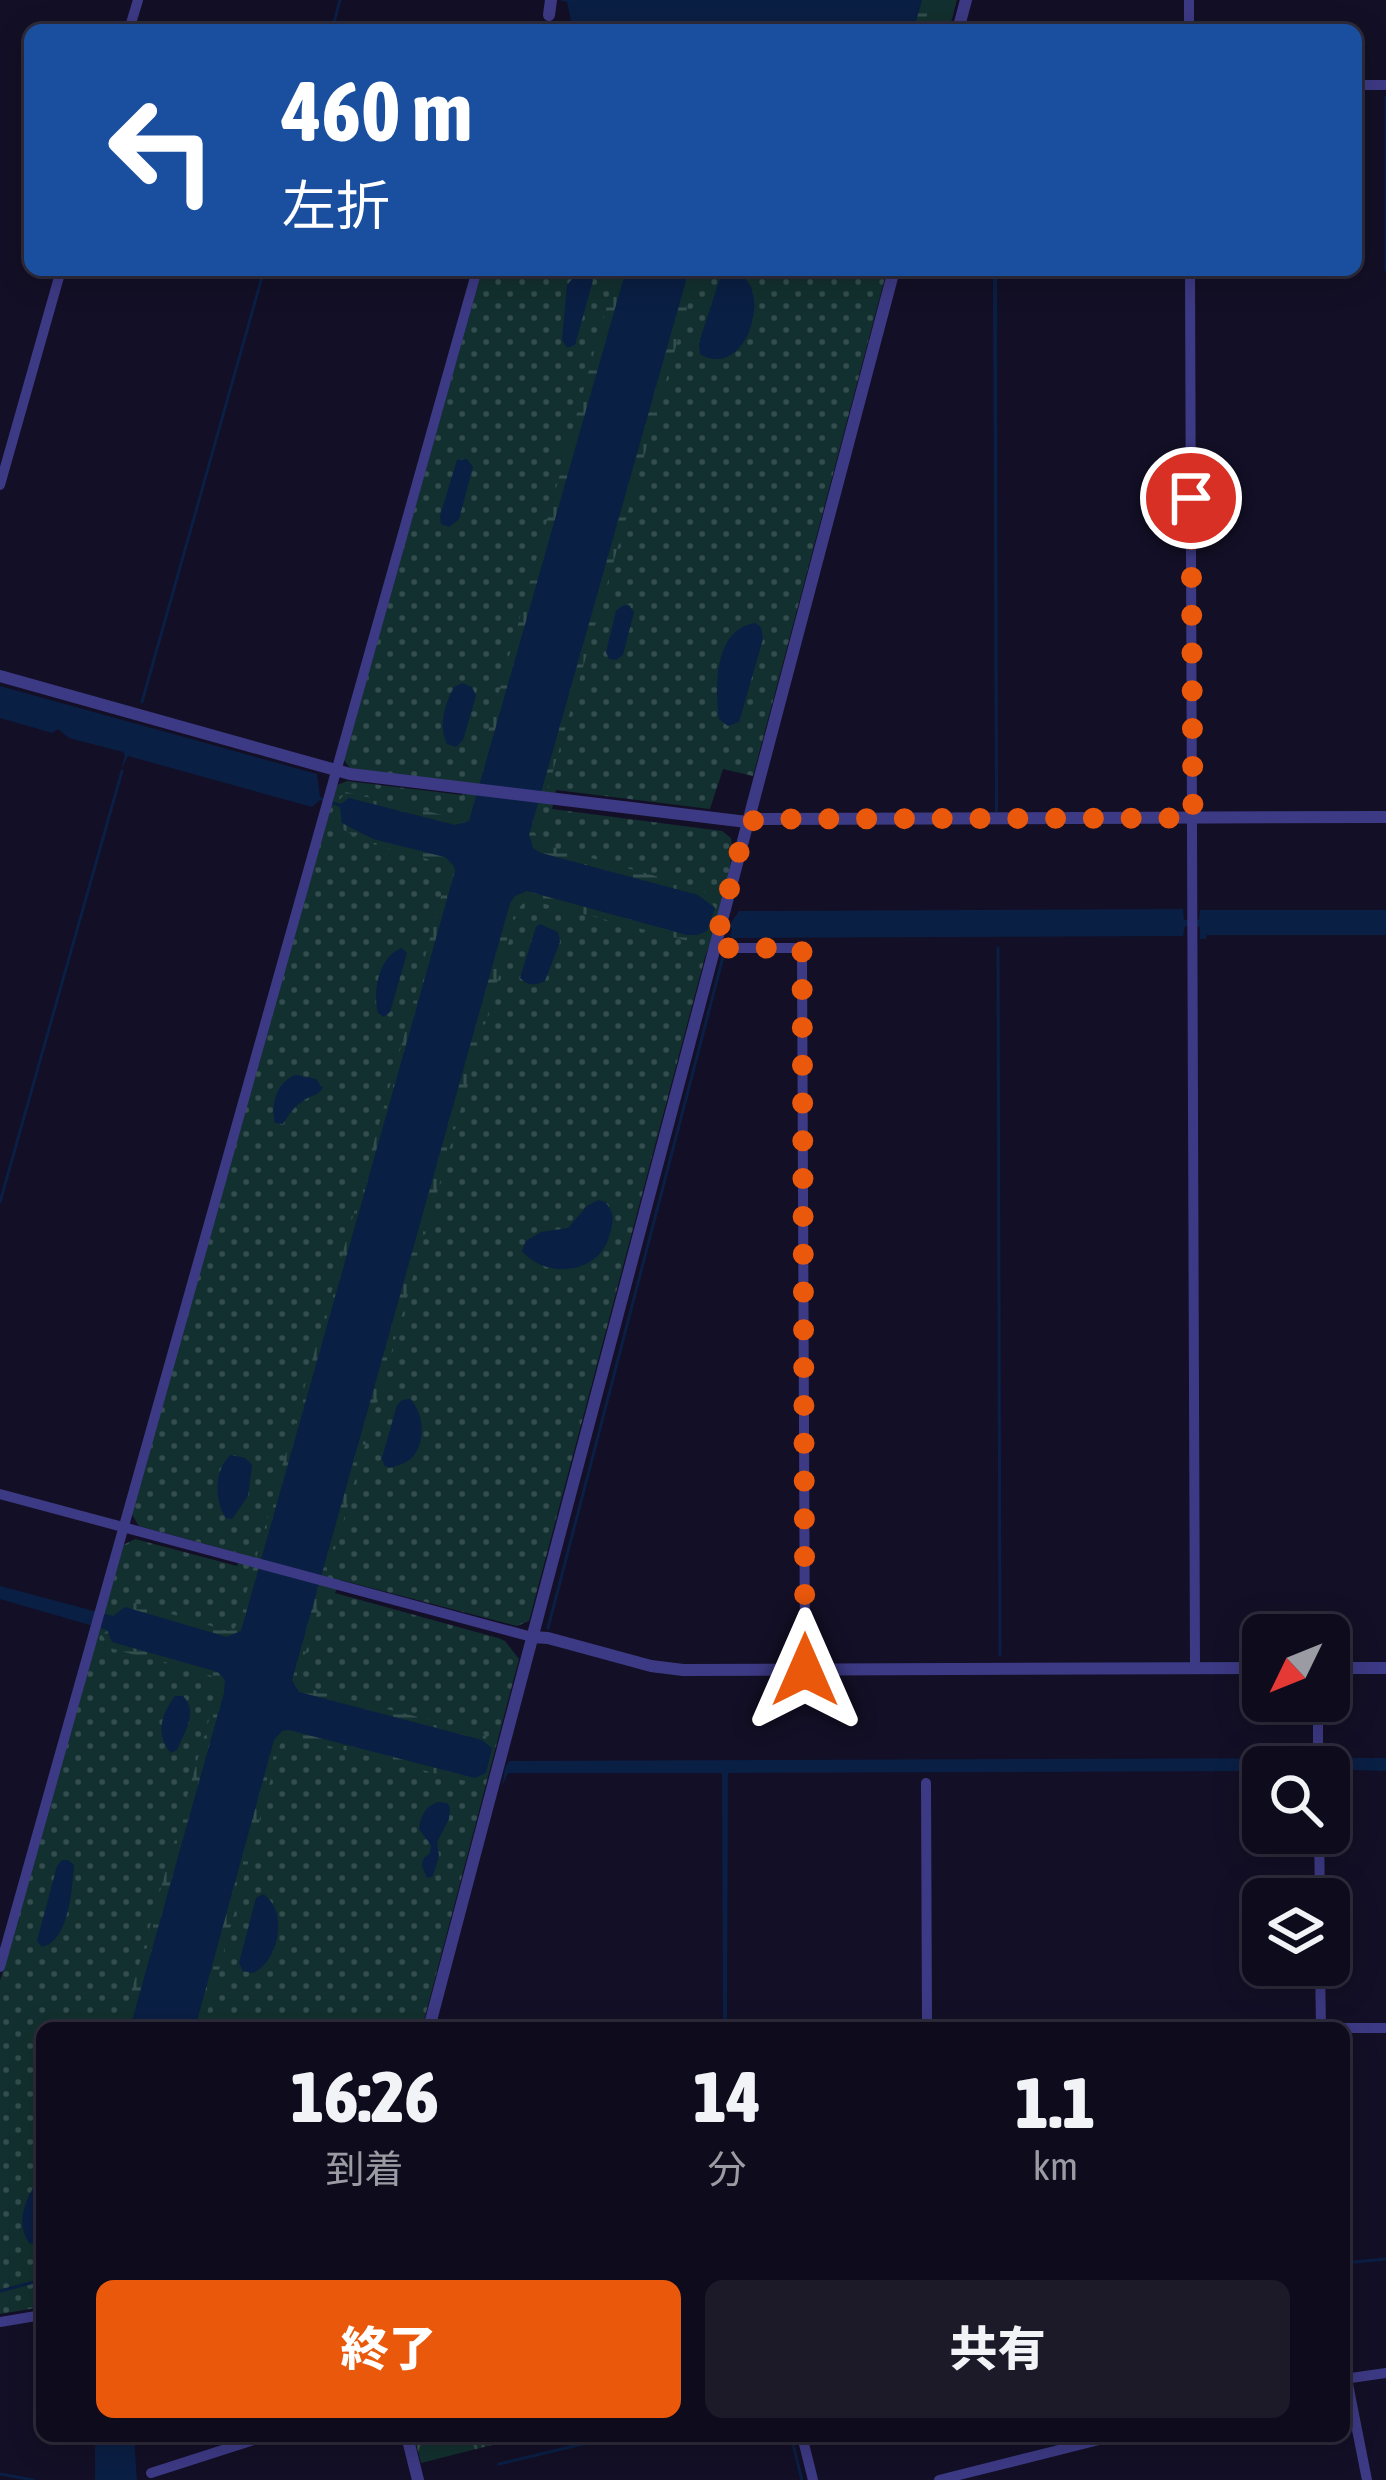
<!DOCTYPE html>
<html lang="ja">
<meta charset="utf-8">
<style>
:root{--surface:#0e0b1c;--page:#1c1929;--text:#f1f3f6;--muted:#9b9ba3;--line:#2e2b3b;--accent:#ea580c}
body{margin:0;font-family:"Asap Condensed","Noto Sans JP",sans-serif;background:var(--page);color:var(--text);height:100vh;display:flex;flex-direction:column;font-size:45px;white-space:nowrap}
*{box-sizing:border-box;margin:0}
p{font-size:39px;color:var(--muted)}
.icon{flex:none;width:66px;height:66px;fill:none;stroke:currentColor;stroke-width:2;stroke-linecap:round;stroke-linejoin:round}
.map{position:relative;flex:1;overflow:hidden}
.side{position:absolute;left:36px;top:2022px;width:1314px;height:420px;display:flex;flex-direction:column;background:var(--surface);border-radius:18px;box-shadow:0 6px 30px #0003,0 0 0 3px var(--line)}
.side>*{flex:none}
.banner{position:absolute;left:24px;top:24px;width:1338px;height:252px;border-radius:18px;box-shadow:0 6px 30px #0003,0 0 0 3px var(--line);background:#1a4fa0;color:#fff;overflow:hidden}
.needle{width:78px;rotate:227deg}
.controls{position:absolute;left:1242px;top:1614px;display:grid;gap:24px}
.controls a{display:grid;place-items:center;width:108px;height:108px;border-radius:18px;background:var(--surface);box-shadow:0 6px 30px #0003,0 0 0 3px var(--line);font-size:60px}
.pin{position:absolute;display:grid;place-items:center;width:102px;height:102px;color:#fff;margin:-51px;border:6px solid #fff;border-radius:50%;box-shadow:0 3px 12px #0007}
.me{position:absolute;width:132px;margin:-66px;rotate:0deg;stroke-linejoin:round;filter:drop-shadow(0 0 9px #0008)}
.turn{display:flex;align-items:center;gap:42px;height:252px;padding:0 60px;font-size:54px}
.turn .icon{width:156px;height:156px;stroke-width:2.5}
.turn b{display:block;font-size:84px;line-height:102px}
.eta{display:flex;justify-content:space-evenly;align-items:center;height:204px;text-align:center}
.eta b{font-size:72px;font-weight:800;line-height:84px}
.button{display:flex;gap:24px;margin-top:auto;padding:24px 60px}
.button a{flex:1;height:138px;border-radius:18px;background:var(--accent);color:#fff;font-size:48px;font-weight:800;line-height:138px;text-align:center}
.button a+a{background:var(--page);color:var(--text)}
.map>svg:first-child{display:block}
.grass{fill:url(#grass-dots)}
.wetland{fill:url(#wetland-marsh)}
.park{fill:url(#park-tufts)}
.water{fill:#0a1f44}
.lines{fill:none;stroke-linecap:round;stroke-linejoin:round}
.stream{stroke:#0a1f44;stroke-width:3}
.minor{stroke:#3d3a85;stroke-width:10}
.tertiary{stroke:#3d3a85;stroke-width:12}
.route{stroke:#ea580c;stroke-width:21;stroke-dasharray:0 37.8}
</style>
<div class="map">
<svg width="1386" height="2480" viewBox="0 0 1386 2480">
<defs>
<pattern id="grass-dots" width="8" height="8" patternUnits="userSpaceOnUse" patternTransform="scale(3)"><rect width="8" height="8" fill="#12302f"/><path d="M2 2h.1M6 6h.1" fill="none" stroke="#344d4e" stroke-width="1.8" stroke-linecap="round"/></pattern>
<pattern id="wetland-marsh" width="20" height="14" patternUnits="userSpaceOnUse" patternTransform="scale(3)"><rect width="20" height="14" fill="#12302f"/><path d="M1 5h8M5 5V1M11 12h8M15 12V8" fill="none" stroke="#344d4e"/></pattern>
<pattern id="park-tufts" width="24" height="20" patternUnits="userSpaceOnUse" patternTransform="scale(3)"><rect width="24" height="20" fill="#12302f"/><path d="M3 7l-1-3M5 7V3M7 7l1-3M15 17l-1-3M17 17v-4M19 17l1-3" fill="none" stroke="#344d4e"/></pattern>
</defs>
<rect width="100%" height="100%" fill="#130f26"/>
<path class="grass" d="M482,270H887L753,776L723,769L710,809L556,790L552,809L722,831L731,838C735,866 716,930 705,957L529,1621L517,1626L341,1580L335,1593L498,1638L505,1641L519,1659L422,2028H42V2307L0,2314V1981L123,1545L135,1539L237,1566L242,1554L139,1526L131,1513L337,785L347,781L462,795L467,784L350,768L344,760Z"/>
<g class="wetland">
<path d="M922,0H957L949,30H913Z"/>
<path d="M617,270H626L472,814L469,821L455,825L349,798L341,804L337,803L346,792L451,817L463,811L470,796Z"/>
<path d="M689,270H698L535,833L541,844L702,889L715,908L697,895L541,853L534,849L529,835Z"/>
<path d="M336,805L341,807L343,823L373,839L445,857L454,866L455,871L241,1631L227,1637L125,1608L113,1616L112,1608L124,1600L228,1631L234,1629L238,1622L408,1022L446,877L444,867L435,861L369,843L334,825Z"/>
<path d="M526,891L687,935H697L707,931L696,943L533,901L524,902L518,909L299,1676L300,1683L305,1688L484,1734L492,1748L482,1740L299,1692L292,1680L510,903L515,896Z"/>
<path d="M108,1630L113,1642L218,1672L226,1684L130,2028H121L218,1688L217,1680L212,1676L110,1648L102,1635Z"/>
<path d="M289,1730L475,1778L486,1773L473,1783L294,1737L285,1738L280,1745L203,2028H195L274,1740L282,1731Z"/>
</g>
<path class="park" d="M414,2436H528L421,2463Z"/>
<g class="water">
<path d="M559,0H922L913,30H573L567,2Z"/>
<path d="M626,270H689L529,835L534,849L541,853L698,895L715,908L707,931L697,935H687L527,891L515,896L510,903L292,1680L299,1692L482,1740L492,1748L486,1773L475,1778L289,1730L282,1731L274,1740L195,2028H130L224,1693L225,1680L218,1672L112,1642L107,1630L0,1599V1586L113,1616L125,1607L227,1637L241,1631L455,871L454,866L445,857L373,839L342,823L340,807L320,800L312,807L128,756L121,770L125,755L123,752L69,738L58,729L52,733L0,718V686L317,774L320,797L341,804L349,798L455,825L469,821Z"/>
<path d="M728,270H737C738,271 750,284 750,285C765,316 738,377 700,354L699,343L720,278Z"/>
<path d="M993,270H997L998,812H995Z"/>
<path d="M585,273L593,280L575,345L567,348L562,340L567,285L575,276Z"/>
<path d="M467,459L473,467L459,519L449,527L441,524L440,516L457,460Z"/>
<path d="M629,605L634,612L623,655L616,660L609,659L606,652L616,611L622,606Z"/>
<path d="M755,623L761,627L763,639L739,722L728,726L719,719C715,688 713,630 755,623Z"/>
<path d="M462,683L472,687L476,696L463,740L456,747L447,744C438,725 445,704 454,687Z"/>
<path d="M1183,909L1184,920H1199L1200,910H1386V935H1207L1206,939H1200V927L1185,926L1183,936L732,938L730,935L732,929L728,927L739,911Z"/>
<path d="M540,924L558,932L560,942L545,981C534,986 529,986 520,978L536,927Z"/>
<path d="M402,948L407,953L390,1012L384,1017L378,1013C372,991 379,956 402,948Z"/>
<path d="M296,1075L316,1079L323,1088C317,1096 312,1095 304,1100C295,1106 288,1115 283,1124L275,1123C270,1105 277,1081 296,1075Z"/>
<path d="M598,1200L605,1202C616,1214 613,1222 609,1237C597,1275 546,1279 522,1251L526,1241L541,1232L568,1228L587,1206Z"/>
<path d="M410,1399C423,1412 426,1438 415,1454C409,1463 399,1465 389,1468L384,1465L382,1458L397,1405L402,1400Z"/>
<path d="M231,1455L245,1458L252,1465L248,1496L232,1519L226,1518C214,1501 214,1468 231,1455Z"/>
<path d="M175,1696H183C199,1712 184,1733 177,1750L171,1753C155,1734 161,1715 175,1696Z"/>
<path d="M1309,1758L1310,1762H1326L1327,1758H1386V1771L1263,1767V1771L728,1773L727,2028H723L722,1773H508L502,1787L505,1768L509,1761Z"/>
<path d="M438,1802L447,1803L450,1808L449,1819L437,1842L439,1856L433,1876L427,1878L422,1866L423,1859L430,1853L431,1845L419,1829C421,1815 425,1807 438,1802Z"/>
<path d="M62,1860H68L74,1865C72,1890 69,1941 42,1947L37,1941L57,1866Z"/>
<path d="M263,1894C289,1910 279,1961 253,1973L243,1971L239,1963L256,1898Z"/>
<path d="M42,2172V2241L36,2244L29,2243C13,2218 29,2195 42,2172Z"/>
<path d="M97,2436H134L137,2480H95V2449Z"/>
</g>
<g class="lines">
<g class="stream">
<path d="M332,30L340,0"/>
<path d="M1386,97V270"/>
<path d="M142,702L264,270"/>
<path d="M998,948L1000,1655"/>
<path d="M0,1202L122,771"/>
<path d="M548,1628L724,953"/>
<path d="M1344,2263L1386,2259"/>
<path d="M0,2291L42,2280"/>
<path d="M791,2436L802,2480"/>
<path d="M499,2464L616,2436"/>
<path d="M0,2474L33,2480"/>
</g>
<g class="minor">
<path d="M1189,0V30"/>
<path d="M129,30L138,0"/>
<path d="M1356,85H1386"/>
<path d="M1190,270L1195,1669"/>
<path d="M0,485L61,270"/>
<path d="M714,948H799L802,951L805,1670"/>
<path d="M0,1494L532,1637"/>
<path d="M1318,1701V1767"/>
<path d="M926,1783L927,2028"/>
<path d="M1319,1833L1320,1899"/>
<path d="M1320,1965L1321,2028"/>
<path d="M0,1967L477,270"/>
<path d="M1344,2028H1386"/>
<path d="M0,2322L42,2315"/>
<path d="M1344,2364L1367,2480"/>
<path d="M1344,2379L1386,2373"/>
<path d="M802,2436L813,2480"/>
<path d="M151,2473L266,2436"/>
<path d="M939,2480L1115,2436"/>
</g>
<g class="tertiary">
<path d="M549,15L551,0"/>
<path d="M958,30L966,0"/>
<path d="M0,676L350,774L747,822L761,819L1386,817"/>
<path d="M532,1637L548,1638L651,1666L683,1670L1263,1668"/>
<path d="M1329,1668H1386"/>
<path d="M429,2028L894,270"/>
<path d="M407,2436L418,2480"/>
</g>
</g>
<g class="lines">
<path class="route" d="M805,1670L802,951L799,948H714L747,822L761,819L1193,818L1191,498"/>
</g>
</svg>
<div class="controls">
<a><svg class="needle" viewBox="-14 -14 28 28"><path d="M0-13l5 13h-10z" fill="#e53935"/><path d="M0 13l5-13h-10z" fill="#9b9ba3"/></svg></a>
<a><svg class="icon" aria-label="search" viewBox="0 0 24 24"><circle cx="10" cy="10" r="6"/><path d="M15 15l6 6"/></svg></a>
<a><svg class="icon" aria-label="layers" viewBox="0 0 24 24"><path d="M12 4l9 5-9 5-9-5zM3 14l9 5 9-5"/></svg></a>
</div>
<div class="pin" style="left:1191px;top:498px;background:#d93025"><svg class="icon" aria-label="arrive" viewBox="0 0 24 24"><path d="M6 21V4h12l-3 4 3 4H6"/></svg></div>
<svg class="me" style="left:805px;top:1670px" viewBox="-20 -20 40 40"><path d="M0-17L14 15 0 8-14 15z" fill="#ea580c" stroke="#fff" stroke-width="4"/></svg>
<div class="banner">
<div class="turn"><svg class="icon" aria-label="left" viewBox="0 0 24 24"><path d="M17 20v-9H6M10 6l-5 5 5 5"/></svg><div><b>460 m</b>左折</div></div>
</div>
<section class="side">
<div class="eta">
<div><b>16:26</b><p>到着</p></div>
<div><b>14</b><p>分</p></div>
<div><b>1.1</b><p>km</p></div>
</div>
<div class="button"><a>終了</a><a>共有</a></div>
</section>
</div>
